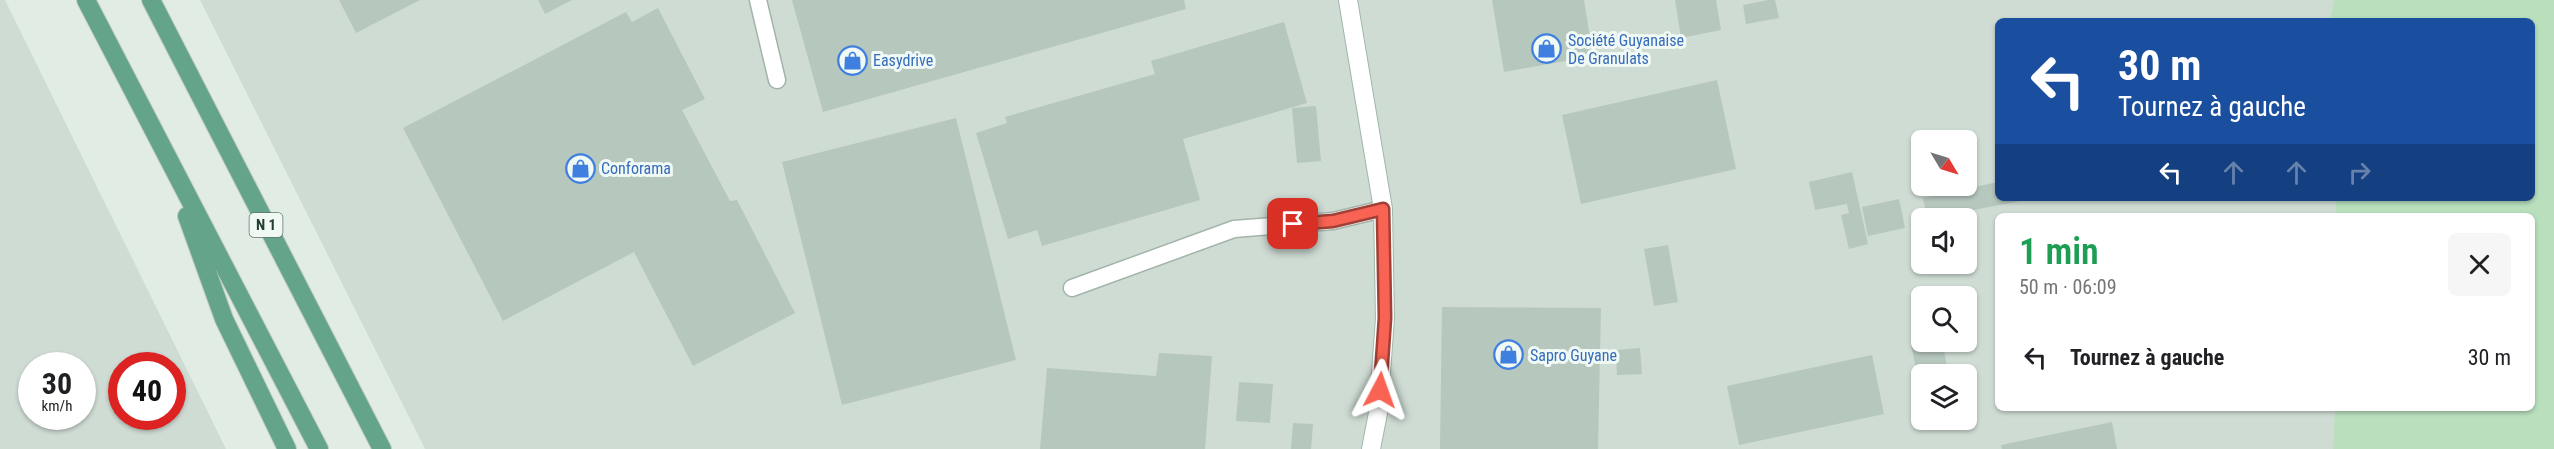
<!DOCTYPE html>
<html lang="fr">
<meta charset="utf-8">
<style>
:root{--surface:#fff;--page:#f6f6f6;--text:#202124;--muted:#757577}
body{margin:0;font-family:"Roboto Condensed",sans-serif;background:var(--page);color:var(--text);height:100vh;display:flex;flex-direction:column;font-size:22px;white-space:nowrap}
*{box-sizing:border-box;margin:0}
p{font-size:20px;color:var(--muted)}
.icon{flex:none;width:33px;height:33px;fill:none;stroke:currentColor;stroke-width:2;stroke-linecap:round;stroke-linejoin:round}
.map{position:relative;flex:1;overflow:hidden}
.details{position:absolute;left:1995px;top:213px;width:540px;height:198px;display:flex;flex-direction:column;background:var(--surface);border-radius:9px;box-shadow:0 2px 4px #0004}
.details>*{flex:none}
.guide{position:absolute;left:1995px;top:18px;width:540px;height:183px;border-radius:9px;box-shadow:0 2px 4px #0004;background:#1a4fa0;color:#fff;overflow:hidden}
.needle{width:39px;rotate:128deg}
.fabs{position:absolute;left:1911px;top:130px;display:grid;gap:12px}
.fabs a{display:grid;place-items:center;width:66px;height:66px;border-radius:9px;background:var(--surface);box-shadow:0 2px 4px #0004;font-size:30px}
.speed{position:absolute;left:18px;top:352px;display:flex;gap:12px;font-size:30px;font-weight:700;text-align:center}
.speed>*{display:grid;place-content:center;width:78px;height:78px;border-radius:50%;background:var(--surface);box-shadow:0 2px 4px #0004;line-height:1}
.speed small{font-size:15px;font-weight:400}
.speed .limit{border:9px solid #d22;background:#fff;color:#111}
.pin{position:absolute;display:grid;place-items:center;width:51px;height:51px;color:#fff;margin:-26px;border-radius:12px;box-shadow:0 3px 9px #0006}
.me{position:absolute;width:66px;margin:-33px;rotate:4deg;stroke-linejoin:round;filter:drop-shadow(0 0 4px #0008)}
.turn{display:flex;align-items:center;gap:21px;height:126px;padding:0 24px;font-size:27px}
.turn .icon{width:78px;height:78px;stroke-width:2.5}
.turn b{display:block;font-size:42px;line-height:51px}
.lanes{display:flex;align-items:center;height:57px;padding:0 24px;background:#0003;justify-content:center;gap:30px;direction:ltr}
.lanes .off{opacity:.35}
.round{display:grid;place-items:center;flex:none;width:63px;height:63px;border-radius:9px;background:var(--page)}
.summary{display:flex;align-items:center;justify-content:space-between;height:102px;padding:0 24px}
h1{font-size:36px;font-weight:600;line-height:45px;color:#1e9e55}
ul{padding:0;list-style:none}
li{display:flex;align-items:center;gap:18px;height:84px;padding:0 24px}
li div{flex:1}
li b{display:block;font-size:22px}
li em{font-style:normal}
.map>svg:first-child{display:block}
.built{fill:#cfdcd4;fill-rule:evenodd}
.green{fill:#b9dfbd}
.building{fill:#b6c7be}
.lines{fill:none;stroke-linecap:round;stroke-linejoin:round}
.lane-casing{stroke:#a3b4ab;stroke-width:19}
.secondary-casing{stroke:#9fb8ac;stroke-width:20}
.primary-casing{stroke:#c1c9c5;stroke-width:20}
.lane{stroke:#fff;stroke-width:16}
.secondary{stroke:#fff;stroke-width:18}
.primary{stroke:#63a48a;stroke-width:18}
.route-casing{stroke:#a14036;stroke-width:15}
.route{stroke:#f86353;stroke-width:10}
.labels{text-anchor:middle;dominant-baseline:central;stroke-width:6;stroke-linejoin:round;paint-order:stroke}
.shield{fill:#f1f9f4;stroke:#5f766c;stroke-width:1.5}
.shield-label{font-size:15px;font-weight:bold;fill:#203e31}
.shop-label{font-size:16px;fill:#366cbe;stroke:#f1f9f4;text-anchor:start}
</style>
<div class="map">
<svg width="2554" height="449" viewBox="0 0 2554 449">
<rect width="100%" height="100%" fill="#e1ece5"/>
<g class="built">
<path d="M0,0H5L226,449H0ZM32,366H82V417H32ZM122,366H172V417H122Z"/>
<path d="M200,0H2334L2330,21H1998V198H2336V216H1998V408H2335L2333,449H425ZM1922,141H1966V186H1922ZM1922,219H1966V264H1922ZM1922,297H1966V342H1922ZM1922,375H1966V420H1922Z"/>
</g>
<path class="green" d="M2334,0H2554V449H2333L2335,408H2532V216H2336V198H2532V21H2330Z"/>
<g class="building">
<path d="M339,0H420L356,33Z"/>
<path d="M538,0H572L545,14Z"/>
<path d="M792,0H1184L1186,9L823,112Z"/>
<path d="M1492,0H1584L1593,56L1504,72Z"/>
<path d="M1675,0H1716L1721,30L1681,38Z"/>
<path d="M1768,0H1775L1779,18L1746,24L1743,5Z"/>
<path d="M658,8L705,99L682,110L730,201L737,200L795,313L693,366L634,252L503,321L403,128L626,12L632,22Z"/>
<path d="M1284,22L1307,103L1183,139L1200,200L1042,246L1037,230L1008,239L976,133L1007,123L1005,117L1155,74L1151,61Z"/>
<path d="M1717,80L1736,169L1581,204L1562,115Z"/>
<path d="M1316,106L1321,161L1297,163L1292,108Z"/>
<path d="M956,118L1016,360L842,405L782,162Z"/>
<path d="M1852,172L1868,244L1849,249L1841,215L1849,213L1847,204L1815,210L1809,182Z"/>
<path d="M1998,182V198H2019L2020,201L1927,219L1923,198Z"/>
<path d="M1899,199L1905,228L1868,236L1862,207Z"/>
<path d="M1668,245L1678,302L1654,306L1644,249Z"/>
<path d="M1442,307L1601,308L1598,449H1440Z"/>
<path d="M1922,341L1942,342L1949,375H1922L1920,389L1911,344Z"/>
<path d="M1640,348L1642,374L1617,375L1616,350Z"/>
<path d="M1159,353L1212,356L1205,449H1040L1047,368L1156,376Z"/>
<path d="M1872,355L1884,414L1739,445L1727,386Z"/>
<path d="M1239,382L1273,384L1270,423L1236,421Z"/>
<path d="M2112,422L2117,449H2002L2001,445Z"/>
<path d="M1293,423L1313,424L1311,449H1291Z"/>
</g>
<g class="lines">
<defs>
<g id="lane">
<path d="M758,0L777,80"/>
<path d="M1072,288L1234,229L1333,221L1383,209"/>
</g>
<path id="secondary" d="M1348,0L1383,209L1385,318L1378,413L1371,449"/>
<g id="primary">
<path d="M86,0L319,449"/>
<path d="M151,0L382,449"/>
<path d="M187,216L224,319L287,449"/>
</g>
</defs>
<use href="#lane" class="lane-casing"/>
<use href="#secondary" class="secondary-casing"/>
<use href="#primary" class="primary-casing"/>
<use href="#lane" class="lane"/>
<use href="#secondary" class="secondary"/>
<use href="#primary" class="primary"/>
</g>
<g class="lines">
<defs>
<path id="route" d="M1293,224L1333,221L1383,209L1385,318L1380,390"/>
</defs>
<use href="#route" class="route-casing"/>
<use href="#route" class="route"/>
</g>
<defs>
<symbol id="shop-ring" viewBox="-11 -11 22 22"><circle r="9.5" fill="#f1f9f4" stroke="#3f7fe0" stroke-width="1.5"/><path d="M-5-2.5h2.3a2.7 3.5 0 0 1 5.4 0H5L5.5 6h-11ZM-1.5-2.5h3a1.5 2.3 0 0 0-3 0Z" fill="#3f7fe0"/></symbol>
</defs>
<g fill-rule="evenodd">
<use href="#shop-ring" x="1530" y="32" width="33" height="33"/>
<use href="#shop-ring" x="836" y="44" width="33" height="33"/>
<use href="#shop-ring" x="564" y="152" width="33" height="33"/>
<use href="#shop-ring" x="1492" y="338" width="33" height="33"/>
</g>
<g class="labels">
<rect class="shield" x="249.5" y="213" width="33" height="24" rx="4.5"/>
<g class="shield-label">
<text x="266" y="225">N 1</text>
</g>
<g class="shop-label">
<text x="1568" y="40">Société Guyanaise<tspan x="1568" dy="18">De Granulats</tspan></text>
<text x="873" y="60">Easydrive</text>
<text x="601" y="168">Conforama</text>
<text x="1530" y="355">Sapro Guyane</text>
</g>
</g>
</svg>
<div class="fabs">
<a><svg class="needle" viewBox="-14 -14 28 28"><path d="M0-13l5 13h-10z" fill="#e53935"/><path d="M0 13l5-13h-10z" fill="#757577"/></svg></a>
<a><svg class="icon" aria-label="sound" viewBox="0 0 24 24"><path d="M4 9h4l5-4v14l-5-4H4zM17 9q2 3 0 6"/></svg></a>
<a><svg class="icon" aria-label="search" viewBox="0 0 24 24"><circle cx="10" cy="10" r="6"/><path d="M15 15l6 6"/></svg></a>
<a><svg class="icon" aria-label="layers" viewBox="0 0 24 24"><path d="M12 4l9 5-9 5-9-5zM3 14l9 5 9-5"/></svg></a>
</div>
<div class="speed"><div>30<small>km/h</small></div><div class="limit">40</div></div>
<div class="pin" style="left:1293px;top:224px;background:#d93025"><svg class="icon" aria-label="arrive" viewBox="0 0 24 24"><path d="M6 21V4h12l-3 4 3 4H6"/></svg></div>
<svg class="me" style="left:1380px;top:390px" viewBox="-20 -20 40 40"><path d="M0-17L14 15 0 8-14 15z" fill="#f86353" stroke="#fff" stroke-width="4"/></svg>
<div class="guide">
<div class="turn"><svg class="icon" aria-label="left" viewBox="0 0 24 24"><path d="M17 20v-9H6M10 6l-5 5 5 5"/></svg><div><b>30 m</b>Tournez à gauche</div></div>
<div class="lanes"><svg class="icon" aria-label="left" viewBox="0 0 24 24"><path d="M17 20v-9H6M10 6l-5 5 5 5"/></svg><svg class="icon off" aria-label="ahead" viewBox="0 0 24 24"><path d="M12 20V5M6 11l6-6 6 6"/></svg><svg class="icon off" aria-label="ahead" viewBox="0 0 24 24"><path d="M12 20V5M6 11l6-6 6 6"/></svg><svg class="icon off" aria-label="right" viewBox="0 0 24 24"><path d="M7 20v-9h11M14 6l5 5-5 5"/></svg></div>
</div>
<section class="details">
<div class="summary"><div><h1>1 min</h1><p>50 m · 06:09</p></div><a class="round"><svg class="icon" aria-label="close" viewBox="0 0 24 24"><path d="M6 6l12 12M18 6L6 18"/></svg></a></div>
<ul>
<li><svg class="icon" aria-label="left" viewBox="0 0 24 24"><path d="M17 20v-9H6M10 6l-5 5 5 5"/></svg><div><b>Tournez à gauche</b></div><em>30 m</em></li>
</ul>
</section>
</div>
